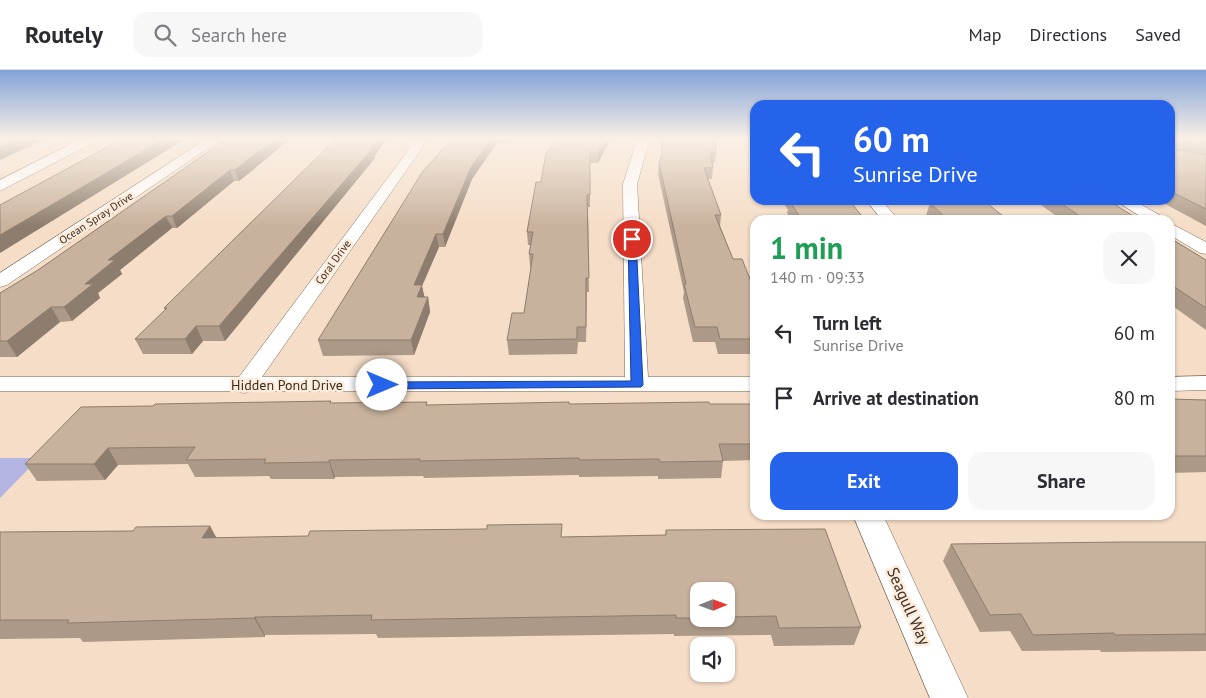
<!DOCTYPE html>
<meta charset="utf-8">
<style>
:root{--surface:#fff;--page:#f7f7f7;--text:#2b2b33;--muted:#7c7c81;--line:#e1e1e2;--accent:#2563eb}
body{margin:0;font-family:"PT Sans",sans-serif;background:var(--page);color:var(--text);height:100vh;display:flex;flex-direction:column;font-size:19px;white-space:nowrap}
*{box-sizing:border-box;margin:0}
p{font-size:16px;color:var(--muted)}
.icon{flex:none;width:28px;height:28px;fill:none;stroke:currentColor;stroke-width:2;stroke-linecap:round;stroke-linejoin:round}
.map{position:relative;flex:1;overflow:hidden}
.sheet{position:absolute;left:750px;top:145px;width:425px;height:305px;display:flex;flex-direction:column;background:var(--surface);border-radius:15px;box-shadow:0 1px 4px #0004}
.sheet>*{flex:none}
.banner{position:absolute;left:750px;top:30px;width:425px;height:105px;border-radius:15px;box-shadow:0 1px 4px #0004;background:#2563eb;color:#fff;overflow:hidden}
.needle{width:32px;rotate:89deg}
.fabs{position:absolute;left:690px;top:512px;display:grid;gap:10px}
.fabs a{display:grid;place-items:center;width:45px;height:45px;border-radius:10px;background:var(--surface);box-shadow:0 1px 4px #0004;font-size:25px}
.pin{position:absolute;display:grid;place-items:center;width:42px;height:42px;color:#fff;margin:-21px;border:2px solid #fff;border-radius:50%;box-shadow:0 1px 5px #0007}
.me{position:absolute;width:55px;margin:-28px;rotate:90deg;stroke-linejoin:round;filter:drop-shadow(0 0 4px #0008)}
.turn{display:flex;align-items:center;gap:18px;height:105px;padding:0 20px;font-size:22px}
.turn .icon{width:65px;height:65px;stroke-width:2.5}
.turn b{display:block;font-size:35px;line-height:42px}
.round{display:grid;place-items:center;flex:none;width:52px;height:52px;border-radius:15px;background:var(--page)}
.head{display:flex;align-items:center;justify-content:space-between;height:85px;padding:0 20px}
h1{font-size:30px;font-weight:600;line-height:38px;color:#1e9e55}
.action{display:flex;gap:10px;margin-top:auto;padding:10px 20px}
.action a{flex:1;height:58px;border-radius:15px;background:var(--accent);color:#fff;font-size:20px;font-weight:600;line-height:58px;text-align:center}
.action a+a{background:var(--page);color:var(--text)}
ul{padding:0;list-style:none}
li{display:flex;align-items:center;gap:15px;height:65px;padding:0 20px}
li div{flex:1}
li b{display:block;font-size:19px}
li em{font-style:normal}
header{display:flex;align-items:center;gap:30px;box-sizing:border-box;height:70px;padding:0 25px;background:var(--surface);border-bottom:1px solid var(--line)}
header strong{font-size:24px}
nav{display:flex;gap:28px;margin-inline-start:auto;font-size:18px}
.search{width:350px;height:45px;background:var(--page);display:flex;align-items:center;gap:12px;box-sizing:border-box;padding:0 18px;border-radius:15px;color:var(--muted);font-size:19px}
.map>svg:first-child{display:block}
.green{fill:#b3b4e1}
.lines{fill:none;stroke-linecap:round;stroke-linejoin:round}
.minor-casing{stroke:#7b6753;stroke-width:1}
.tertiary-casing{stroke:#7b6753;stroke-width:1}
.minor{fill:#fff;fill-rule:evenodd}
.tertiary{fill:#fff;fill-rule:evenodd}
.wall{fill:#ad9987;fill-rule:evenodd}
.shaded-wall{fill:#8d7d6e}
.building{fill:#c9b29d;stroke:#8d7d6e}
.route{fill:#2563eb;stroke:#184099}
.labels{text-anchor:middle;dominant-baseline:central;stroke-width:5;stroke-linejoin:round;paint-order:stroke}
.far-street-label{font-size:11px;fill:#362d24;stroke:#ffebda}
.street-label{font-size:14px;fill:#362d24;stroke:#ffebda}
.near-street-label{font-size:16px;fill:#362d24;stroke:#ffebda}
</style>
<header>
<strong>Routely</strong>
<div class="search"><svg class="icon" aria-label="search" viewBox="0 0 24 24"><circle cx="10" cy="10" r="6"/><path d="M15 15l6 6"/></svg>Search here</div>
<nav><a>Map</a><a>Directions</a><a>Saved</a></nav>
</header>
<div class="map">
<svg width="1206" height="628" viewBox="0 0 1206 628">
<rect width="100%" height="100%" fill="#f5ddc7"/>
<path class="green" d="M0,388H39L0,428Z"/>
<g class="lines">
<defs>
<g id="minor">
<path d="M208,68H223L7,215L0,217V203Z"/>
<path d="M414,68H426L422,78L262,307H625L623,114L637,71L639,68H652L649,72L637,114L648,307H755V321H252L244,323L236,321H0V307H239L410,78Z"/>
<path d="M866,130H881L899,150H882Z"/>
<path d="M1115,130H1133L1163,147L1165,150H1146Z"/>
<path d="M1170,153L1206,172V184L1200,183L1170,165Z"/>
<path d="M1206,306V320L1170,321V307Z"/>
<path d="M853,445H883L968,628H930Z"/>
</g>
<path id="tertiary" d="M83,68H102L0,121V110Z"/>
</defs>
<use href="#minor" class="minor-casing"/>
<use href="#tertiary" class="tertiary-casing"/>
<use href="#minor" class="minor"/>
<use href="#tertiary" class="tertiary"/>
</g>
<g class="wall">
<path d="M228,68L256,98L239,111H234L177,158H172L120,200L122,204L98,223L100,228L72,251L60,252L17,287H0V223L38,200Z"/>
<path d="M455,68H514L509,74L497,73L472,109L445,177H439L422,216L424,227H428L430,242L414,285L323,286L318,270Z"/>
<path d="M611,68L598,93H590V137H588L589,222H587L586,272H578L577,284L509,285L507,270L524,243L531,197H530L529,184L531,175H528L527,162L541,112Z"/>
<path d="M1170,68H1206V156L1158,130H1170Z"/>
<path d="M662,71L716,83L715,93H712L713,98L712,109H708L721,145L720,156L733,189L752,214H755V284H718L715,272H693L683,228L684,222L658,104L659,93L662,85Z"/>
<path d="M375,86V88L225,271H203L192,284H143L135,269L165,240L164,238Z"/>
<path d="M782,130H849L865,150H792L787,143L788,140Z"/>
<path d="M1034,130H1107L1140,150H1062Z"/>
<path d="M930,133L1003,146L1002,148L1004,150H931L926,146Z"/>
<path d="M1170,168L1206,190V260L1170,234Z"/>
<path d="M1170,329L1206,330V402L1170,403Z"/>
<path d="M331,331V333L427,332V335L755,334V390L723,391L721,408L658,409V406L579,407V405L424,408L423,406L335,407L334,409H271L269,406L195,407L188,394L118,395L105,410L37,411L25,394L153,336Z"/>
<path d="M210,456L216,468L563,467L665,465L666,460L861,557L854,575L774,576L771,565L674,566V564L378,568L376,564L265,565V567L83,572L80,568L0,569V462L133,461ZM699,521H726V549H699Z"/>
<path d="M1206,472V581L1101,582L1100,580L1022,581L1010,561L980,562L943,491L951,474Z"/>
</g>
<g class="shaded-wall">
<path d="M19,68H48L0,90V77Z"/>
<path d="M166,68H187L0,183V165Z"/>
<path d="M276,68H292L239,111L235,100Z"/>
<path d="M378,68H387L375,86V88L225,271L219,256L371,78Z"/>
<path d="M492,68H496L497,73L472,109L445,177L443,164L471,97Z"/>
<path d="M508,68H514L509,74Z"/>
<path d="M606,68H611L598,93V83Z"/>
<path d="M230,100L234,111L177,158L172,146Z"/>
<path d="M166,146L172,158L120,200L122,204L98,223L100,228L72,251L64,237L85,214L108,190Z"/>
<path d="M436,164L439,177L422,216L425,229H417L414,215Z"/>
<path d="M428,227L430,242L414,285L411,270Z"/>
<path d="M51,237L60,252L17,287L7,271Z"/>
<path d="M196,256L203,271L192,284L185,269Z"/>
<path d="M108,378L118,395L105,410L94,394Z"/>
<path d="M329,390L335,407L334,409L329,392Z"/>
<path d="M210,456L220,474L202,468Z"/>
<path d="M255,547L265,565V567L254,548Z"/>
</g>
<g class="building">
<path d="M0,68H19L0,77Z"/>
<path d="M124,68H166L0,165V135Z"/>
<path d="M228,68H276L235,100H230L172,146H166L108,190H115L85,214H93L64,237H51L7,271H0V223L38,200Z"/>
<path d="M337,68H378L371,78H373L219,256H196L185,269H135L167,238H164Z"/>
<path d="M455,68H492L471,97L443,164H436L414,215H422L417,227H428L411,270H318L423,101L443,79Z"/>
<path d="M558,68H606L598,83L590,82V125H587L589,208H586V257H577V269L507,270L512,243H524L533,184H529L533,162H527L536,112H541L546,83Z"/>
<path d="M664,68H715L716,83L710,82L713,98H704L721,145H715L733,189H742L752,214H755V269H720L717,257H695L684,214H686L659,93L662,84V71Z"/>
<path d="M1170,68H1206V74L1176,69L1173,71L1174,79L1206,85V139L1170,121Z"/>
<path d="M789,130H849L865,150H802Z"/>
<path d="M933,130H983L1003,146H998L1004,150H948L930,133Z"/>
<path d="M1056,130H1107L1140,150H1086Z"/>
<path d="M1170,168L1206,190V238L1170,214Z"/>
<path d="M1170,329L1206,330V386H1170Z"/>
<path d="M331,331L330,333L427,332L426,335L569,332V334L709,332L710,334H755V374H719L723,391L660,392L659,389L579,390V388L420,391V389L329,390V392L264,393L266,389L186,390L195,377L108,378L94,394H25L81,337L153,336L155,334Z"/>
<path d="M562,454L561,467L666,465V460L825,459L861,557L779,558L776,546L726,547V521H699V548H676V545L371,550L372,545L255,547L254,548L67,553L69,550H0V462L133,461L136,457L210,456L202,468L308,466L310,461L487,459V455Z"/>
<path d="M1125,472H1206V564L1115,565L1114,563L1033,565L1021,544L990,545L951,474Z"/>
</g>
<linearGradient id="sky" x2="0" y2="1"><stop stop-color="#82a3d9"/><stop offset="0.44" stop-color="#faf0e6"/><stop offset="1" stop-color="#faf0e6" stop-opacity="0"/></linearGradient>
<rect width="1206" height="156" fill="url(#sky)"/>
<path class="route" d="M632,166L636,169L643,315L641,317L382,319L376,315L382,312L631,311L628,169Z"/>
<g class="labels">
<g class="far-street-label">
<text transform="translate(96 148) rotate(-33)">Ocean Spray Drive</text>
<text transform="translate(333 192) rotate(-54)">Coral Drive</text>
</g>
<g class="street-label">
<text x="287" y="315">Hidden Pond Drive</text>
</g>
<g class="near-street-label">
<text transform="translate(909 536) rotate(66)">Seagull Way</text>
</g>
</g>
</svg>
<div class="fabs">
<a><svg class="needle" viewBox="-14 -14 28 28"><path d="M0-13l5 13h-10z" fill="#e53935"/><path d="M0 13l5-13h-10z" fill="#7c7c81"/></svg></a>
<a><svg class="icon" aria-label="sound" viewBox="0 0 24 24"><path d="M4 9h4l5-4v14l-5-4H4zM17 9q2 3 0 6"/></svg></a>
</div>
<div class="pin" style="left:632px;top:169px;background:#d93025"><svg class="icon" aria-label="arrive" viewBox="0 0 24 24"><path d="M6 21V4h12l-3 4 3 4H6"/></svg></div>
<svg class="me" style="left:382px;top:315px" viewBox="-20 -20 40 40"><circle r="19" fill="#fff"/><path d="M0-13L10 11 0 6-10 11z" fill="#2563eb"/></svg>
<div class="banner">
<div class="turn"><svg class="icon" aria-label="left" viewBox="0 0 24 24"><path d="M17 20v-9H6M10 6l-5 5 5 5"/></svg><div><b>60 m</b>Sunrise Drive</div></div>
</div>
<section class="sheet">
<div class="head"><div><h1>1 min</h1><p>140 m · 09:33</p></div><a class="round"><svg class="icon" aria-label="close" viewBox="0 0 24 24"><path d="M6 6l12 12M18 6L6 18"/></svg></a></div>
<ul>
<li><svg class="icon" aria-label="left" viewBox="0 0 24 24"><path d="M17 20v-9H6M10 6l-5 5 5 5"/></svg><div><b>Turn left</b><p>Sunrise Drive</p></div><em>60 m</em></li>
<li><svg class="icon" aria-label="arrive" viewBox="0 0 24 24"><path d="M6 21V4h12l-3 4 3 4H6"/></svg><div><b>Arrive at destination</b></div><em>80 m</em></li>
</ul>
<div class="action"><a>Exit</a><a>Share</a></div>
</section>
</div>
